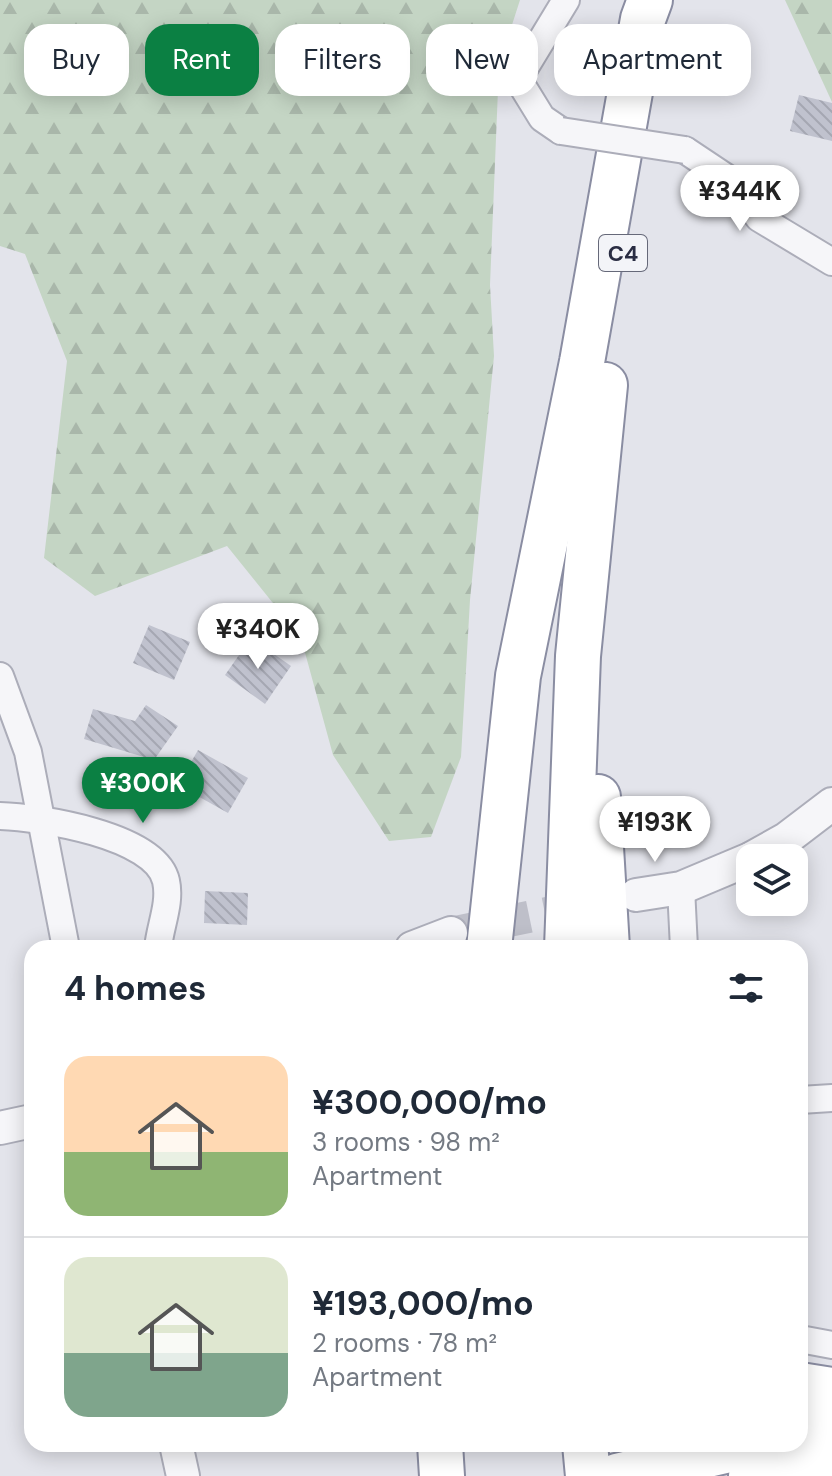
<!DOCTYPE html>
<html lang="en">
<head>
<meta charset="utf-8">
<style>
	body { margin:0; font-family:"DM Sans",sans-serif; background:#f6f6f7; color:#1f2937; height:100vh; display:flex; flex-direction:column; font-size:30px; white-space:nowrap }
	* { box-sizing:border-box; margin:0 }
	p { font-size:26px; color:#747a83 }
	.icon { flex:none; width:44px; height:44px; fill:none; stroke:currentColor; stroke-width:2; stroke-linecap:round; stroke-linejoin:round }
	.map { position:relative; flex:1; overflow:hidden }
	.sheet { position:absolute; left:24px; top:940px; width:784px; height:512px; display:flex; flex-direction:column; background:#fff; border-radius:24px; box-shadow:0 4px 20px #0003 }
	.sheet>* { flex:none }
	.banner { position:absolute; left:24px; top:24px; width:784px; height:72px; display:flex; gap:16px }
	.buttons { position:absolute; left:736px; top:844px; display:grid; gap:16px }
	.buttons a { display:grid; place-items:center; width:72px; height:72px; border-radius:16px; background:#fff; box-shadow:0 4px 20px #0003; font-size:40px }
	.price { position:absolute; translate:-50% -68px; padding:0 18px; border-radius:28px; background:#fff; color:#222; font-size:26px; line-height:52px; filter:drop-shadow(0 2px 4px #0008) }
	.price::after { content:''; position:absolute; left:50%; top:48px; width:24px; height:18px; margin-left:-12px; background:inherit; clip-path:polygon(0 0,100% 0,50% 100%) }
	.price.active { background:#0b8043; color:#fff }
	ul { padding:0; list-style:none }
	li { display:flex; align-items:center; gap:24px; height:200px; padding:0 40px }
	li+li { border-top:2px solid #e0e1e3 }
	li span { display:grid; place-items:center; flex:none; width:224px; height:160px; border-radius:24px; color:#555 }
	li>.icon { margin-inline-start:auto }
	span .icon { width:96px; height:96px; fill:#fffc; stroke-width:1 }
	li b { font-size:34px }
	h2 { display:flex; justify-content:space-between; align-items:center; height:96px; padding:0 40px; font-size:34px }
	.pill { padding:0 28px; border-radius:24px; background:#fff; box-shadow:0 4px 20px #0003; font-size:28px; line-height:72px }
	.pill.active { background:#0b8043; color:#fff }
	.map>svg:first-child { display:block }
	.forest { fill:url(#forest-firs) }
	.building { fill:url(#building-back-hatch) }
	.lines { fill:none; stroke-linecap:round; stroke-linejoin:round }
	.tertiary-tunnel { stroke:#bebfc9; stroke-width:32; stroke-dasharray:32 16; stroke-linecap:butt }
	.minor-casing { stroke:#acadb9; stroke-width:30 }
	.tertiary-casing { stroke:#acadb9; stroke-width:36 }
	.motorway-casing { stroke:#8a8da2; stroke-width:48 }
	.minor { stroke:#f6f6f9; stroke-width:26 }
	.tertiary { stroke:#f6f6f9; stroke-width:32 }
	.motorway { stroke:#fff; stroke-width:44 }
	.minor-bridge-casing { stroke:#acadb9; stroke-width:30; stroke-linecap:butt }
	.minor-bridge { stroke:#f6f6f9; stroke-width:26 }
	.labels { text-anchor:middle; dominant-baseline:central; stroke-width:7; stroke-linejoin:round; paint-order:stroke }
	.shield { fill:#f3f4f8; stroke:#666979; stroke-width:2 }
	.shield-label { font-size:22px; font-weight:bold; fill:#2a2d43 }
</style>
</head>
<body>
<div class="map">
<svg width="832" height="1476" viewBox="0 0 832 1476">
	<defs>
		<pattern id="forest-firs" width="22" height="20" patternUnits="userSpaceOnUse" patternTransform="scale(2)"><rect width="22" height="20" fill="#c4d5c4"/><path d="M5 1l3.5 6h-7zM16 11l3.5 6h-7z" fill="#a9b7aa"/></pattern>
		<pattern id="building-back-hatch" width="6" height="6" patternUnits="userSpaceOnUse" patternTransform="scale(2)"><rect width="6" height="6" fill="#c0c2ce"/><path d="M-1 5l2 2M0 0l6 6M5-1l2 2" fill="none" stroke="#a5a7b2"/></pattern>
	</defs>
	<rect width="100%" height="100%" fill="#e3e4eb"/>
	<g class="forest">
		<path d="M0,0H520L499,65L490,285L494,356L470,600L461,757L431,837L389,841L333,755L301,638L227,546L95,596L44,558L67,361L25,254L0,246Z"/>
		<path d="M785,0H832V102Z"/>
	</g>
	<g class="building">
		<path d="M799,95L832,103V141L790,131Z"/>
		<path d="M149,625L190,642L174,680L133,663Z"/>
		<path d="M251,638L291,666L265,704L225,675Z"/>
		<path d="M146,705L178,726L154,760L84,739L93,709L135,721Z"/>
		<path d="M198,750L248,778L228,813L178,785Z"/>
		<path d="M205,891L248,893L247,925L204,923Z"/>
	</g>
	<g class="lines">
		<path class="tertiary-tunnel" d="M451,933L586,905"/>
		<g class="minor-casing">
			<g id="minor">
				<path d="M561,131L542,118L518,79L566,0"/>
				<path d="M685,150L730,180L759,218L832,262"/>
				<path d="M0,676L28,752L66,948"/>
				<path d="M0,816C38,817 156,835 166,881C171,903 160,926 158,948"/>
				<path d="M681,888L684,948"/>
				<path d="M800,1100L832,1098"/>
				<path d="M800,1339L832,1345"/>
			</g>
		</g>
		<g class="tertiary-casing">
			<g id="tertiary">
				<path d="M752,858L786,839L832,804"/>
				<path d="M636,895L681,888L750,859"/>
				<path d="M412,948L451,933"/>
				<path d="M0,1128L32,1121"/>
				<path d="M176,1444L183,1476"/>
			</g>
		</g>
		<g class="motorway-casing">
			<g id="motorway">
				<path d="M598,797L607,948"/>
				<path d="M489,948L518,676L582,362L643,19L650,0"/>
				<path d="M567,948L578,656L605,385"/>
				<path d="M800,1385L832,1390"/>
				<path d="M800,1433L832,1422"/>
				<path d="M440,1444L442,1476"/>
				<path d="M585,1444L588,1476"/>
				<path d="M617,1476L755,1444"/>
				<path d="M751,1476L832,1458"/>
			</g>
		</g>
		<use href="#minor" class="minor"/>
		<use href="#tertiary" class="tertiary"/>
		<use href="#motorway" class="motorway"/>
		<g class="minor-bridge-casing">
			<path id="minor-bridge" d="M561,131L685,150"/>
		</g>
		<use href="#minor-bridge" class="minor-bridge"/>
	</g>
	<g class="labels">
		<rect class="shield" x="599" y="235" width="48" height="36" rx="6"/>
		<g class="shield-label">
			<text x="623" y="253">C4</text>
		</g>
	</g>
</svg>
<div class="buttons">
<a><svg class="icon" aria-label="layers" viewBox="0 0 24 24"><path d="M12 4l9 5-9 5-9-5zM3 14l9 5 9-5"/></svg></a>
</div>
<b class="price" style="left:740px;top:233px">¥344K</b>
<b class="price" style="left:258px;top:671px">¥340K</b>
<b class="price active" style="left:143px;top:825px">¥300K</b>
<b class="price" style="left:655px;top:864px">¥193K</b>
<div class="banner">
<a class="pill">Buy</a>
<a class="pill active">Rent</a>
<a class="pill">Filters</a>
<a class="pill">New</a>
<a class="pill">Apartment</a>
</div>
<section class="sheet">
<h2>4 homes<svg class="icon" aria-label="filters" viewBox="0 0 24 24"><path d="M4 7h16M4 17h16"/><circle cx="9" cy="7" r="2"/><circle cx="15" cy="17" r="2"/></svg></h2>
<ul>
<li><span style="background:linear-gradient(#ffd9b3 60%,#8fb573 0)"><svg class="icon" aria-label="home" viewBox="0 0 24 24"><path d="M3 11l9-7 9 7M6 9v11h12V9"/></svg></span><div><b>¥300,000/mo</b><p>3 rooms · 98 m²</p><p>Apartment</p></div></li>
<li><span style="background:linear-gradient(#dfe7d0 60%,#7fa58c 0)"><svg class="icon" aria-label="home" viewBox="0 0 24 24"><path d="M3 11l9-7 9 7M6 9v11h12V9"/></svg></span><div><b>¥193,000/mo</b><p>2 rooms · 78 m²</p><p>Apartment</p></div></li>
</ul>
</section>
</div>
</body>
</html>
